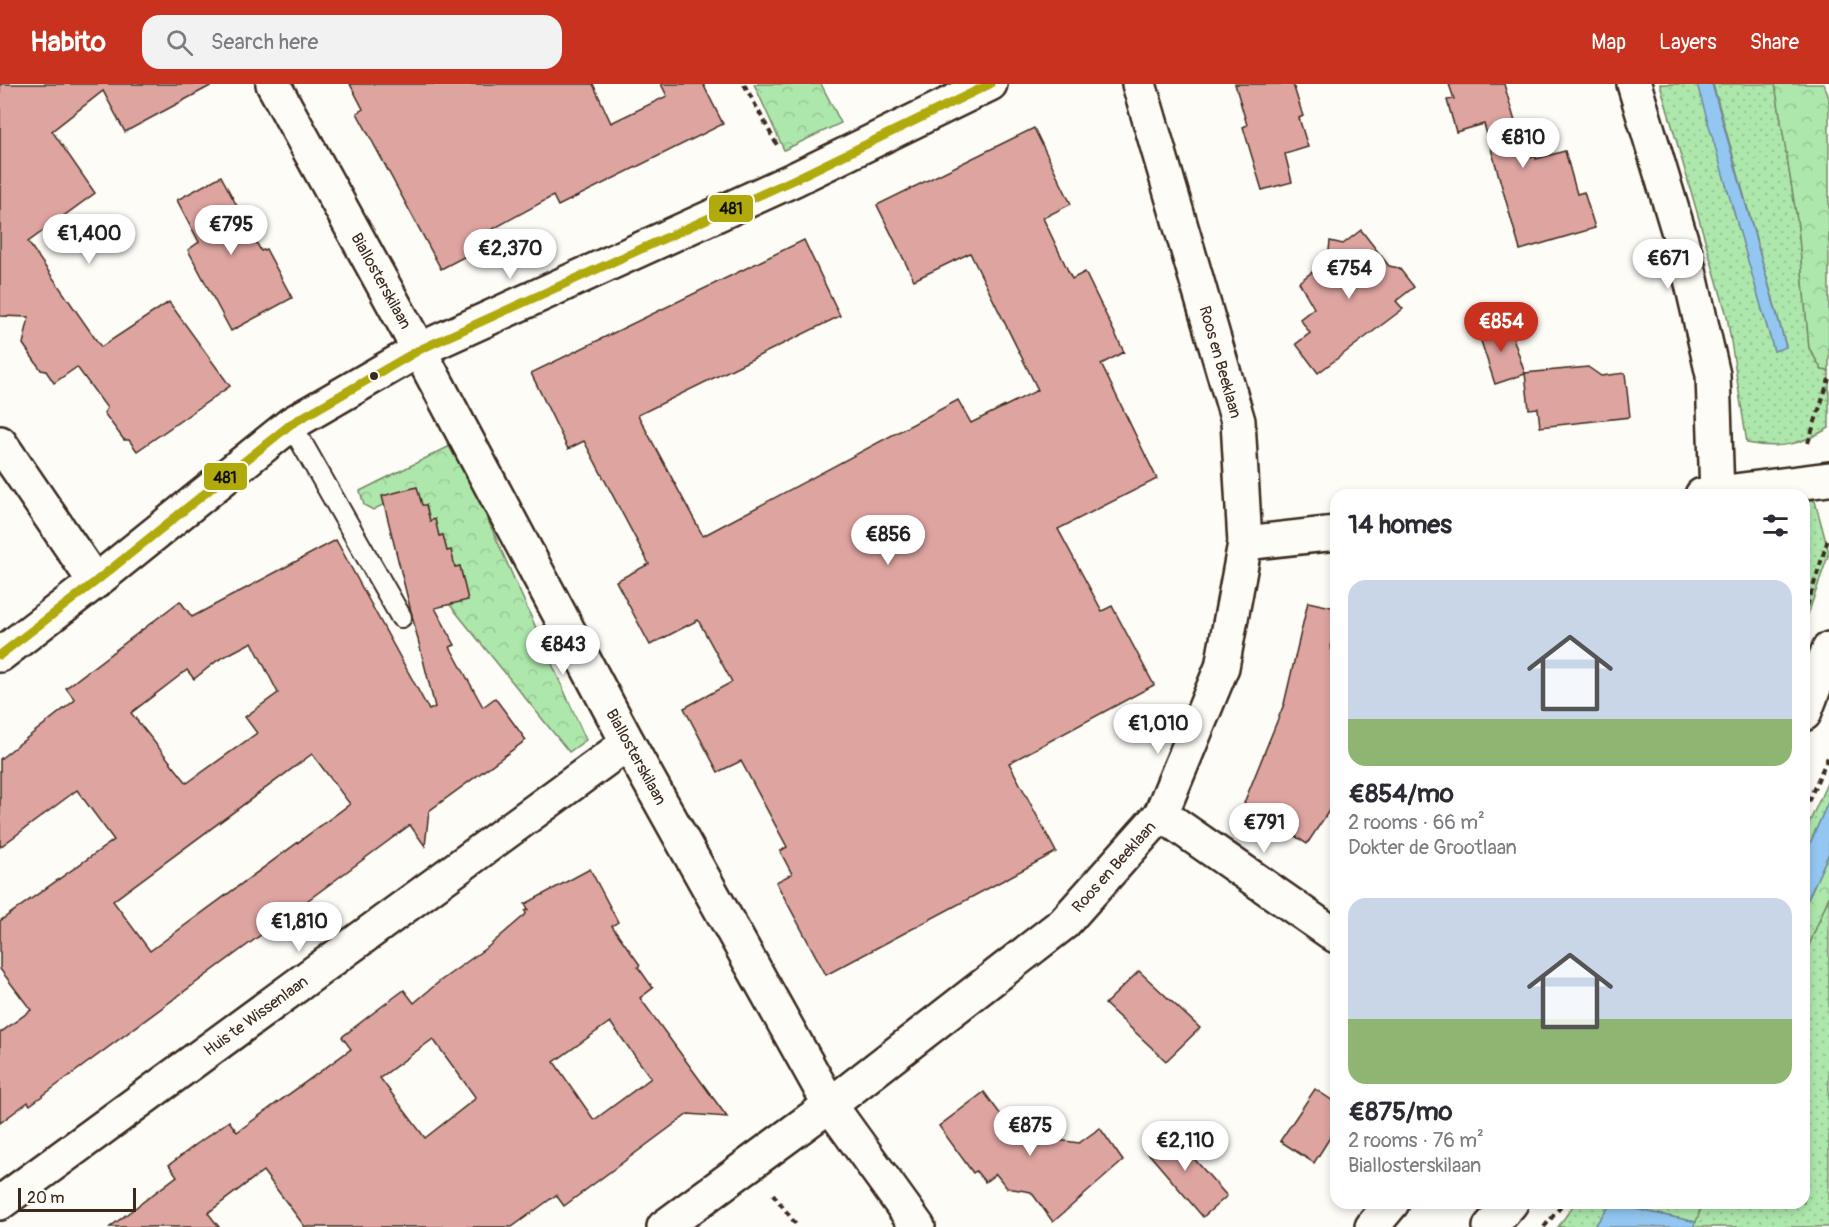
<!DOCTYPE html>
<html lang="en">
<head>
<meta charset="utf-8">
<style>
	body { margin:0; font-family:Pangolin,sans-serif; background:#f2f2f3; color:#2b2b33; height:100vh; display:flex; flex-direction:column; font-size:22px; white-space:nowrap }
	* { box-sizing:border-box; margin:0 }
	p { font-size:20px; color:#7c7c81 }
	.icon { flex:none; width:33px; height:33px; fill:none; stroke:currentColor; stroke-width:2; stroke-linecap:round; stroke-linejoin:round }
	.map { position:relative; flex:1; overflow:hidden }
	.details { position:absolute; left:1330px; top:405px; width:480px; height:720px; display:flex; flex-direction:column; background:#fff; border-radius:18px; box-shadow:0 3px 9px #0003 }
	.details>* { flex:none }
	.scale { position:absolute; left:18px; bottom:15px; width:118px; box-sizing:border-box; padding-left:6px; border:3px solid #3b2a1e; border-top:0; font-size:16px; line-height:21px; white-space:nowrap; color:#3b2a1e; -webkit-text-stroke:4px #fdfcf7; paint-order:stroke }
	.price { position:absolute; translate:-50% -51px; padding:0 14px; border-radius:21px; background:#fff; color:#222; font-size:20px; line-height:39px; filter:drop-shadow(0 2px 3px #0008) }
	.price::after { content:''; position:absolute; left:50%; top:36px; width:18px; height:14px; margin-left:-9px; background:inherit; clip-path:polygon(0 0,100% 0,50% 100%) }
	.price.current { background:#c8321e; color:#fff }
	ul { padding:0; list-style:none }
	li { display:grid; align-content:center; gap:12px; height:318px; padding:0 18px }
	li span { display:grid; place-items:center; height:186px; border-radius:18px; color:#555 }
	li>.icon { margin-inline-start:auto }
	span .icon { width:108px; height:108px; fill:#fffc; stroke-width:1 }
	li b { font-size:26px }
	h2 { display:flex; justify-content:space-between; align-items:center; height:72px; padding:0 18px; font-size:26px }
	header { display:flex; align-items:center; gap:36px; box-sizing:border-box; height:84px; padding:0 30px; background:#c8321e; color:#fff }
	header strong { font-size:28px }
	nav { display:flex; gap:33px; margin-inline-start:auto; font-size:21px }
	.search { width:420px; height:54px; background:#f2f2f3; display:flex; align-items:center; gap:15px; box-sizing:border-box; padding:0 21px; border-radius:18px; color:#7c7c81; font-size:22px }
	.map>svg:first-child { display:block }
	.grass { fill:url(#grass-dots); stroke:#748865; stroke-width:1.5 }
	.forest { fill:url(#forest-crowns); stroke:#748865; stroke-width:1.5 }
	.water { fill:#93c7f1; stroke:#70889d; stroke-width:1.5 }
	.building { fill:#dea4a0; stroke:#3b2a1e; stroke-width:1.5; fill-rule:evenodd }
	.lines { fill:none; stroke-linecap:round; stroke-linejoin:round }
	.lane-casing { stroke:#3b2a1e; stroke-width:24 }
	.street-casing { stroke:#3b2a1e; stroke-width:38 }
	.secondary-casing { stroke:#3b2a1e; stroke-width:38 }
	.path { stroke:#3b2a1e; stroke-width:4; stroke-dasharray:6 4.5; stroke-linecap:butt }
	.lane { stroke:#fdfcf7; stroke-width:20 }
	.street { stroke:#fdfcf7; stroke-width:33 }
	.secondary { stroke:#fdfcf7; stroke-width:33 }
	.bus-1-casing { stroke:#fdfcf7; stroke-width:14 }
	.bus-1 { stroke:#b1aa0c; stroke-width:9 }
	.bus-dot { fill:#3b2a1e; stroke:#fdfcf7; stroke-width:2 }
	.labels { text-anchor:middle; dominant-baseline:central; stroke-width:6; stroke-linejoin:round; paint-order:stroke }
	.street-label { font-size:16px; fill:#3b2a1e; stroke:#fdfcf7 }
	.line-badge { stroke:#fdfcf7; stroke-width:2 }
	.pale-badge-label { font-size:16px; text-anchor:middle; font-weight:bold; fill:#111 }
</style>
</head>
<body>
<header>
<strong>Habito</strong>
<div class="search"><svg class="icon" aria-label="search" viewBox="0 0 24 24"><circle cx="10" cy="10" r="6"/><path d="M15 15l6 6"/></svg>Search here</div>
<nav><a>Map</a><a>Layers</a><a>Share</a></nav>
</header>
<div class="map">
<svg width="1829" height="1143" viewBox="0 0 1829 1143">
	<defs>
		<pattern id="grass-dots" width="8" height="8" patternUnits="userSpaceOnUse" patternTransform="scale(1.5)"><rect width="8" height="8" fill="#ade7ac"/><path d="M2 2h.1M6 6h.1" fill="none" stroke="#96c694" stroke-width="1.8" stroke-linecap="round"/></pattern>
		<pattern id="forest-crowns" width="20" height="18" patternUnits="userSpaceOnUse" patternTransform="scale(1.5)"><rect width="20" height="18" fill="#ade7ac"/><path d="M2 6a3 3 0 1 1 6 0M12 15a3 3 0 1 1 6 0" fill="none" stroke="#96c694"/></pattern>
	</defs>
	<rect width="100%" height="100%" fill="#fdfcf7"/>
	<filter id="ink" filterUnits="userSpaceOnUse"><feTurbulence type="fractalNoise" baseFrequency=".0167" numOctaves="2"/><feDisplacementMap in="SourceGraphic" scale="12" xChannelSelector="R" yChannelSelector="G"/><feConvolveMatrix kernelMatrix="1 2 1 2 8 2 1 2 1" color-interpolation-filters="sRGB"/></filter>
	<g filter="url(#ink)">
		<g class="grass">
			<path d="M1660,0H1698L1774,267L1786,262L1713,0H1775L1798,142L1809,264L1822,286L1829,287V344C1802,360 1779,366 1747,359L1727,232Z"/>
			<path d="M1805,414L1815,417L1829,469L1805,539Z"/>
			<path d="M1829,695V716L1805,771V748Z"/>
			<path d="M1829,812V1143H1693L1703,1119H1804L1805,871Z"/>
			<path d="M1575,1119H1612L1594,1143H1558Z"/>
		</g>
		<g class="forest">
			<path d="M754,0H821L841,39L784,66Z"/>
			<path d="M1775,0H1824L1829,14V287L1822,286L1809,264L1798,142Z"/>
			<path d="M454,360L586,656L569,668L446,516L394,415L373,426L364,421L360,407Z"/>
			<path d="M1829,769V812L1805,871V821Z"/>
			<path d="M1633,1119H1703L1696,1138L1630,1124Z"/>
		</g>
		<g class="water">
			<path d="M1697,0H1712L1786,263L1774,267Z"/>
			<path d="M1829,716V769L1805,821V771Z"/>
			<path d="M1612,1119H1633L1630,1124L1696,1138L1693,1143H1594Z"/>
		</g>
		<g class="building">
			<path d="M0,0H214L125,48L103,7L52,47L95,109L28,158L101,263L169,218L230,302L137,367L129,356H124L104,329L107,324L77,283L54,299L46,287L41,286L23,260L29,233L0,232Z"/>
			<path d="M350,0H593L611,39L667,12L661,0H703L723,40L558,122L553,112L491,146L496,156L441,185L357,29L363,25Z"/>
			<path d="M1235,0H1293L1303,32L1299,34L1308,63L1285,70L1292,98L1262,106L1243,43L1247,41Z"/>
			<path d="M1449,0H1504L1526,75L1536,72V75L1565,67L1577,110L1584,108L1595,144L1520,166L1484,40L1456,48L1447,16L1454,15Z"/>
			<path d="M1034,44L1071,120L1043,134L1072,195L1085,188L1124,268L1101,280L1157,395L1058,445L1102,527L1112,522L1154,601L1009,679L1056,768L826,891L776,798L792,790L780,767L787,763L741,677L718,688L684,624L732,598L698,536L650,561L616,497L649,480L584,357L568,365L531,289L804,156L840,232L638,331L703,452L958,316L971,339L1038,306L970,169L914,196L877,121Z"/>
			<path d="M221,92L261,167L266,165L292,214L231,247L188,166L199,158L177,116Z"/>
			<path d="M1361,146L1389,182L1399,184L1414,203L1396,217L1403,225L1318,289L1296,260L1310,249L1300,235L1314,224L1299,198L1328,176L1330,157L1343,160Z"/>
			<path d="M1508,238L1525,290L1495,300L1478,248Z"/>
			<path d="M1588,283L1601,292L1625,289L1630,333L1540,343L1538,324L1529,325L1525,289Z"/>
			<path d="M417,403L422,421H426L430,437L435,435L439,452L443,451L447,467L451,466L455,483L460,482L468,516L435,524L455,561L450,563L483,623L495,614L526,656L429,727L425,762L410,741L30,1021L28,1018L0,1039V949L31,926L0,885V837L114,756L77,706L0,763V675L75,616L66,604L180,517L192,533L336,456L429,626L435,623L382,412ZM252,558L278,609L245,633L257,649L187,699L131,629L187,586L194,595L218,576ZM312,670L350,720L150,867L113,817Z"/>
			<path d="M1308,518L1336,524L1331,565L1336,567V716L1307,760L1244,719L1284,620Z"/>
			<path d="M590,785L618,838L612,842L640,881L638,883L653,904L640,914L727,1033L688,1030L564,1122L556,1111L512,1143H305L263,1087L208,1129L219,1143H110L177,1092L169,1081L198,1059L229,1037L237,1048L351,965L342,953L373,929L404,906L414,919L440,897L489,862L526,830L525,827L528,826L525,820ZM610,938L651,994L594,1036L554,978ZM433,955L476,1014L425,1054L380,994Z"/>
			<path d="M1139,887L1200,944L1166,977L1105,920Z"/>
			<path d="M1315,1005L1336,1019V1044L1314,1079L1280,1057Z"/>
			<path d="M984,1008L1015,1050L1079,1059L1100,1044L1123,1077L1053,1138L1031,1108L1007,1104L996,1090L985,1098L976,1087L973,1089L939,1042Z"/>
			<path d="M1166,1043L1227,1112L1203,1133L1143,1063Z"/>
		</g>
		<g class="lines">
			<g class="lane-casing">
				<path id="lane" d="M291,340L401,533"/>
			</g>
			<g class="street-casing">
				<g id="street">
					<path d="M273,0L419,266L628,659L830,1021L918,1143"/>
					<path d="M1634,0L1685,169L1713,291L1717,411"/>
					<path d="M0,359L95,498"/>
					<path d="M1702,411L1829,395"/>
					<path d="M1245,459L1336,449"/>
					<path d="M0,571L95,498L291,340L419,266L795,95L990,0"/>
					<path d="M1161,730L1336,852"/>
					<path d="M0,1119L628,659"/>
					<path d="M664,1143L830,1021L1064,839L1161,730L1222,583L1245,459L1238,337L1139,0"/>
					<path d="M1372,1143L1392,1119"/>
				</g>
			</g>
			<g class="secondary-casing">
				<g id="secondary">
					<path d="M1804,630L1829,565"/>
					<path d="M1490,1143L1511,1119"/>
				</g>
			</g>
			<g class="path">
				<path d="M744,0L778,63"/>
				<path d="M1808,359L1829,295"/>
				<path d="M1804,532L1829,452"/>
				<path d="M1804,727L1829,671"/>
				<path d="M773,1110L798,1143"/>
				<path d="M1544,1143L1564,1119"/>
			</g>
			<use href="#lane" class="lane"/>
			<use href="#street" class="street"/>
			<use href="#secondary" class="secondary"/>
			<g class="bus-1-casing">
				<path id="bus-1" d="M0,571L95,498L291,340L419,266L795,95L990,0"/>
			</g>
			<use href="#bus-1" class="bus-1"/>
		</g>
	</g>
	<circle class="bus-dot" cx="374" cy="292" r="5"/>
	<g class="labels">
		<g class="street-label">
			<text transform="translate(381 197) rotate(61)">Biallosterskilaan</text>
			<text transform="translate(1220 278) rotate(74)">Roos en Beeklaan</text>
			<text transform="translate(636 673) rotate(61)">Biallosterskilaan</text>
			<text transform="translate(1114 783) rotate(-48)">Roos en Beeklaan</text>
			<text transform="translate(256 932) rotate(-36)">Huis te Wissenlaan</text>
		</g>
	</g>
	<g class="line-badge">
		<rect x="708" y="110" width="46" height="29" rx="6" fill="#b1aa0c"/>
		<rect x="203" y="378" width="45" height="29" rx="6" fill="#b1aa0c"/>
	</g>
	<g class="pale-badge-label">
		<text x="731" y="130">481</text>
		<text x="225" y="399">481</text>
	</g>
</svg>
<div class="scale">20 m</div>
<b class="price" style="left:1523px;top:85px">€810</b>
<b class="price" style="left:231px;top:172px">€795</b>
<b class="price" style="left:89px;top:181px">€1,400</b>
<b class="price" style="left:510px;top:196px">€2,370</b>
<b class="price" style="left:1668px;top:206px">€671</b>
<b class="price" style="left:1349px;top:216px">€754</b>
<b class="price current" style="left:1501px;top:269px">€854</b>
<b class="price" style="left:888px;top:482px">€856</b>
<b class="price" style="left:563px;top:592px">€843</b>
<b class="price" style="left:1158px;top:671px">€1,010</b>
<b class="price" style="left:1264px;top:770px">€791</b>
<b class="price" style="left:299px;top:869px">€1,810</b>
<b class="price" style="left:1030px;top:1073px">€875</b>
<b class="price" style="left:1185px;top:1088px">€2,110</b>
<section class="details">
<h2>14 homes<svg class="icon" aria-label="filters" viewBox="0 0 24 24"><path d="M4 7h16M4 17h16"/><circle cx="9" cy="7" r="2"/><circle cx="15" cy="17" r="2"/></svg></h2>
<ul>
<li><span style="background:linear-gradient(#c9d6e8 75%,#8fb573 0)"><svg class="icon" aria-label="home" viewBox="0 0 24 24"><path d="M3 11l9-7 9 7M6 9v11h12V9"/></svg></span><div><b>€854/mo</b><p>2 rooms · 66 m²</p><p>Dokter de Grootlaan</p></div></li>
<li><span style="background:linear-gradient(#c9d6e8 65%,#8fb573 0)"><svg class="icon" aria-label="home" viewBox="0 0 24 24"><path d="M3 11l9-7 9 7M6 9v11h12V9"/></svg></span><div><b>€875/mo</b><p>2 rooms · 76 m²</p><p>Biallosterskilaan</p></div></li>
</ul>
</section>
</div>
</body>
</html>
